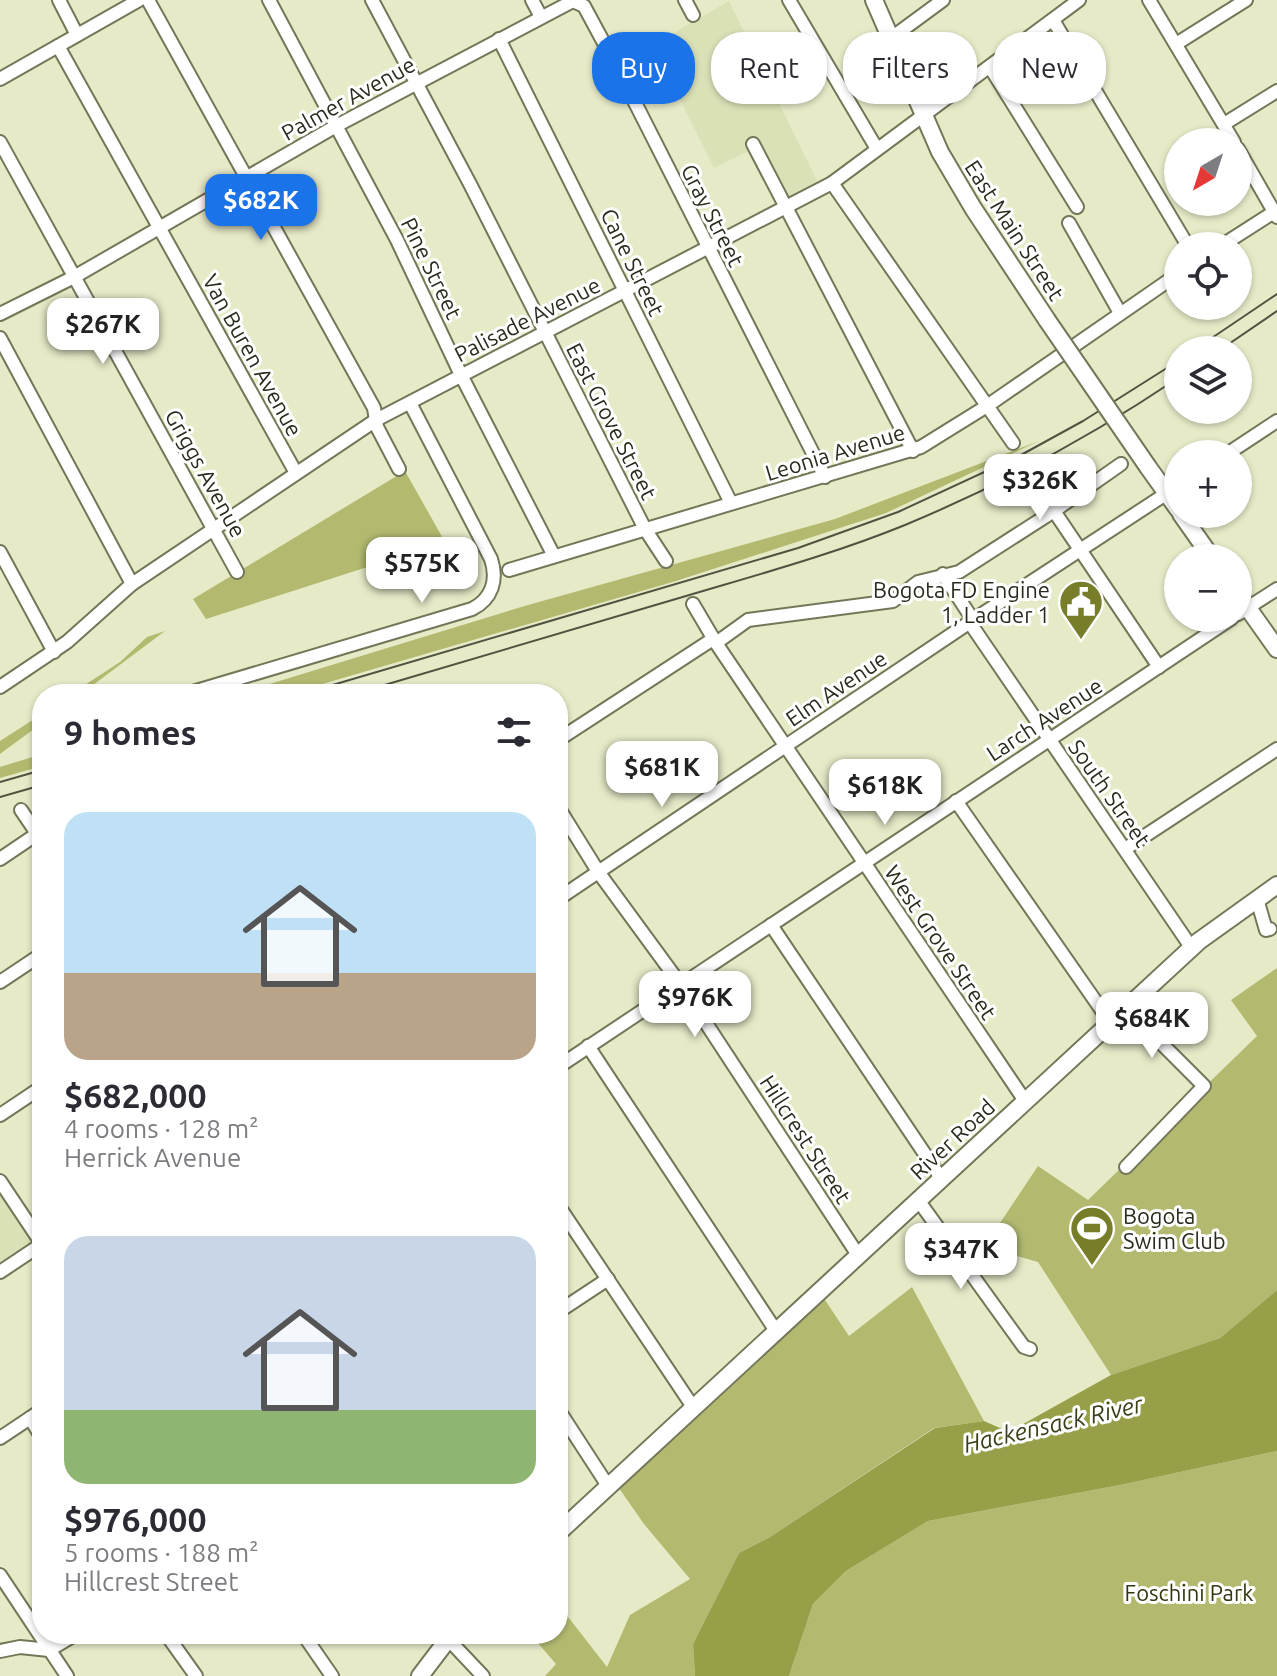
<!DOCTYPE html>
<html lang="en">
<head>
<meta charset="utf-8">
<style>
	body { margin:0; font-family:Ubuntu,sans-serif; background:#f2f2f3; color:#2b2b33; height:100vh; display:flex; flex-direction:column; font-size:30px; white-space:nowrap }
	* { box-sizing:border-box; margin:0 }
	p { font-size:26px; color:#7c7c81 }
	.icon { flex:none; width:44px; height:44px; fill:none; stroke:currentColor; stroke-width:2; stroke-linecap:round; stroke-linejoin:round }
	.map { position:relative; flex:1; overflow:hidden }
	.drawer { position:absolute; left:32px; top:684px; width:536px; height:960px; display:flex; flex-direction:column; background:#fff; border-radius:32px; box-shadow:0 2px 6px #0004 }
	.drawer>* { flex:none }
	.guide { position:absolute; left:592px; top:32px; width:564px; height:72px; display:flex; gap:16px }
	.needle { width:52px; rotate:219deg }
	.tools { position:absolute; left:1164px; top:128px; display:grid; gap:16px }
	.tools a { display:grid; place-items:center; width:88px; height:88px; border-radius:50%; background:#fff; box-shadow:0 2px 6px #0004; font-size:40px }
	.price { position:absolute; translate:-50% -68px; padding:0 18px; border-radius:16px; background:#fff; color:#222; font-size:26px; line-height:52px; filter:drop-shadow(0 2px 4px #0008) }
	.price::after { content:''; position:absolute; left:50%; top:48px; width:24px; height:18px; margin-left:-12px; background:inherit; clip-path:polygon(0 0,100% 0,50% 100%) }
	.price.current { background:#1a73e8; color:#fff }
	ul { padding:0; list-style:none }
	li { display:grid; align-content:center; gap:16px; height:424px; padding:0 32px }
	li span { display:grid; place-items:center; height:248px; border-radius:24px; color:#555 }
	li>.icon { margin-inline-start:auto }
	span .icon { width:144px; height:144px; fill:#fffc; stroke-width:1 }
	li b { font-size:34px }
	h2 { display:flex; justify-content:space-between; align-items:center; height:96px; padding:0 32px; font-size:34px }
	.pill { padding:0 28px; border-radius:32px; background:#fff; box-shadow:0 2px 6px #0004; font-size:28px; line-height:72px }
	.pill.current { background:#1a73e8; color:#fff }
	.map>svg:first-child { display:block }
	.built { fill:#dbe1b6 }
	.green { fill:#b3ba70 }
	.water { fill:#979f49 }
	.lines { fill:none; stroke-linecap:round; stroke-linejoin:round }
	.minor-casing { stroke:#737758; stroke-width:16 }
	.major-casing { stroke:#737758; stroke-width:20 }
	.minor { stroke:#fff; stroke-width:12 }
	.major { stroke:#fff; stroke-width:16 }
	.rail { stroke:#515341; stroke-width:2 }
	.major-bridge-casing { stroke:#737758; stroke-width:20; stroke-linecap:butt }
	.major-bridge { stroke:#fff; stroke-width:16 }
	.labels { text-anchor:middle; dominant-baseline:central; stroke-width:6; stroke-linejoin:round; paint-order:stroke }
	.street-label { font-size:22px; fill:#292b1d; stroke:#fff }
	.poi-label { font-size:22px; fill:#292b1d; stroke:#fff; text-anchor:end }
	.park-label { font-size:22px; fill:#333610; stroke:#fff }
	.water-label { font-size:24px; font-style:italic; fill:#3b3e19; stroke:#fff }
</style>
</head>
<body>
<div class="map">
<svg width="1277" height="1676" viewBox="0 0 1277 1676">
	<rect width="100%" height="100%" fill="#e6eac7"/>
	<g class="built">
		<path d="M729,1L821,189L780,210L751,150L714,168L653,45Z"/>
		<path d="M0,1181L42,1244L0,1272Z"/>
	</g>
	<g class="green">
		<path d="M1039,441L886,513L676,581L288,694H237L528,605L835,519Z"/>
		<path d="M405,471L445,542L206,619L193,599Z"/>
		<path d="M165,631L81,694H71L120,662L147,637Z"/>
		<path d="M42,714V723L0,754V741Z"/>
		<path d="M42,754V766L0,778V767Z"/>
		<path d="M1277,968V1290L1220,1338L1111,1375L1038,1262L1010,1254L996,1229L1038,1166L1088,1200L1257,1036L1231,1000Z"/>
		<path d="M912,1287L984,1421L934,1428L770,1537L739,1553L693,1644L695,1676H545L556,1664L530,1634H558V1604L607,1667L630,1615L690,1579L644,1524L614,1481L819,1291L849,1336Z"/>
		<path d="M1277,1451V1676H789L813,1604L846,1571L928,1521L1125,1484Z"/>
	</g>
	<path class="water" d="M1277,1290V1451L1125,1484L928,1521L846,1571L813,1604L789,1676H695L693,1644L739,1553L770,1537L935,1428L984,1421L1009,1432L1111,1375L1220,1338Z"/>
	<g class="lines">
		<g class="minor-casing">
			<g id="minor">
				<path d="M59,0L77,35"/>
				<path d="M148,0L374,408L377,427L399,469"/>
				<path d="M269,0L397,240L461,375L554,556"/>
				<path d="M372,0L470,184L645,529L666,561"/>
				<path d="M532,0L541,17"/>
				<path d="M685,0L693,15"/>
				<path d="M789,0L877,149"/>
				<path d="M1149,0L1234,142"/>
				<path d="M1053,20L1188,246"/>
				<path d="M499,39L731,503"/>
				<path d="M890,39L943,0"/>
				<path d="M1176,44L1246,0"/>
				<path d="M58,46L296,473"/>
				<path d="M990,67L1077,207"/>
				<path d="M0,79L139,0"/>
				<path d="M1224,124L1277,91"/>
				<path d="M0,142L237,572"/>
				<path d="M753,144L913,451"/>
				<path d="M1238,149L1277,217"/>
				<path d="M832,183L1013,443"/>
				<path d="M1069,223L1120,313"/>
				<path d="M1221,246L1274,212"/>
				<path d="M0,314L74,277L336,126L573,1L584,6L619,71L825,477"/>
				<path d="M0,338L132,584"/>
				<path d="M1227,454L1277,421"/>
				<path d="M1032,473L1054,511L1159,667"/>
				<path d="M0,552L54,652"/>
				<path d="M509,570L921,447L987,406L1178,274"/>
				<path d="M943,574L973,620"/>
				<path d="M693,604L716,643L1025,1101"/>
				<path d="M1238,614L1277,589"/>
				<path d="M970,623L1191,947"/>
				<path d="M716,643L748,620L893,601L918,582L959,572L1054,511L1121,464"/>
				<path d="M0,687L67,642L132,584L376,420L832,183L1079,0"/>
				<path d="M186,694L472,609C492,599 498,580 491,559L410,403"/>
				<path d="M558,740L713,639"/>
				<path d="M956,801L1110,1022"/>
				<path d="M558,807L599,873L681,985L858,1255"/>
				<path d="M21,810L42,841"/>
				<path d="M1125,849L1277,749"/>
				<path d="M0,859L37,834"/>
				<path d="M558,899L973,620L1178,486"/>
				<path d="M1257,899L1266,930L1270,929"/>
				<path d="M771,925L941,1178"/>
				<path d="M0,982L42,954"/>
				<path d="M588,1046L776,1331"/>
				<path d="M558,1067L1232,618"/>
				<path d="M0,1115L42,1087"/>
				<path d="M1126,1167L1204,1086L1126,1008"/>
				<path d="M0,1181L42,1244"/>
				<path d="M918,1200L1024,1347L1030,1349"/>
				<path d="M558,1205L693,1407"/>
				<path d="M0,1272L42,1244"/>
				<path d="M558,1312L608,1279"/>
				<path d="M558,1409L608,1486"/>
				<path d="M30,1418L42,1438"/>
				<path d="M0,1438L42,1410"/>
				<path d="M0,1575L67,1676"/>
				<path d="M166,1634L196,1676"/>
				<path d="M303,1634L332,1676"/>
				<path d="M448,1639L483,1676"/>
				<path d="M0,1651L20,1647L49,1650L76,1634"/>
			</g>
		</g>
		<g class="major-casing">
			<g id="major">
				<path d="M874,0L940,152L973,208L1047,320"/>
				<path d="M1148,467L1178,509"/>
				<path d="M1181,514L1212,558"/>
				<path d="M1238,594L1277,649"/>
				<path d="M558,1533L1199,941L1277,885"/>
				<path d="M420,1676L452,1634"/>
			</g>
		</g>
		<use href="#minor" class="minor"/>
		<use href="#major" class="major"/>
		<g class="rail">
			<path d="M1194,350L1277,294"/>
			<path d="M1220,350L1277,311"/>
			<path d="M302,694L798,548L898,512L1021,455L1083,421L1178,361"/>
			<path d="M354,694C464,662 575,629 686,596C760,574 834,554 905,525C1001,485 1092,436 1178,378"/>
			<path d="M0,782L42,770"/>
			<path d="M0,797L42,785"/>
		</g>
		<g class="major-bridge-casing">
			<path id="major-bridge" d="M1047,320L1148,467"/>
		</g>
		<use href="#major-bridge" class="major-bridge"/>
	</g>
	<defs>
		<g id="civic-pin" transform="scale(2.3)"><path d="M0 17L-7.5 6A9.5 9.5 0 1 1 7.5 6Z" fill="#777d28" stroke="#fff"/><path d="M-.6-6.5H3V-4.5H.6V-3L4-1V1h2V6H-6V1h2V-1L-.6-3ZM-1.2 2.5V6h2.4V2.5Z" fill="#fff"/></g>
		<g id="stadium-pin" transform="scale(2.3)"><path d="M0 17L-7.5 6A9.5 9.5 0 1 1 7.5 6Z" fill="#777d28" stroke="#fff"/><path d="M0-5a6.5 5 0 1 0 0 10a6.5 5 0 1 0 0-10ZM-3.5-1.8h7v3.6h-7Z" fill="#fff"/></g>
	</defs>
	<g fill-rule="evenodd">
		<use href="#civic-pin" x="1081" y="602"/>
		<use href="#stadium-pin" x="1092" y="1228"/>
	</g>
	<g class="labels">
		<g class="street-label">
			<text transform="translate(348 98) rotate(-29)">Palmer Avenue</text>
			<text transform="translate(713 215) rotate(63)">Gray Street</text>
			<text transform="translate(1015 230) rotate(57)">East Main Street</text>
			<text transform="translate(633 262) rotate(64)">Cane Street</text>
			<text transform="translate(432 268) rotate(64)">Pine Street</text>
			<text transform="translate(527 319) rotate(-27)">Palisade Avenue</text>
			<text transform="translate(253 355) rotate(61)">Van Buren Avenue</text>
			<text transform="translate(612 421) rotate(63)">East Grove Street</text>
			<text transform="translate(835 452) rotate(-17)">Leonia Avenue</text>
			<text transform="translate(206 473) rotate(61)">Griggs Avenue</text>
			<text transform="translate(836 688) rotate(-34)">Elm Avenue</text>
			<text transform="translate(1044 719) rotate(-33)">Larch Avenue</text>
			<text transform="translate(1110 793) rotate(55)">South Street</text>
			<text transform="translate(941 942) rotate(56)">West Grove Street</text>
			<text transform="translate(806 1139) rotate(57)">Hillcrest Street</text>
			<text transform="translate(952 1139) rotate(-43)">River Road</text>
		</g>
		<g class="poi-label">
			<text x="1050" y="589">Bogota FD Engine<tspan x="1050" dy="25">1, Ladder 1</tspan></text>
			<text x="1123" y="1215" text-anchor="start">Bogota<tspan x="1123" dy="25">Swim Club</tspan></text>
		</g>
		<g class="park-label">
			<text x="1189" y="1592">Foschini Park</text>
		</g>
		<g class="water-label">
			<text transform="translate(1053 1424) rotate(-13)">Hackensack River</text>
		</g>
	</g>
</svg>
<div class="tools">
<a><svg class="needle" viewBox="-14 -14 28 28"><path d="M0-13l5 13h-10z" fill="#e53935"/><path d="M0 13l5-13h-10z" fill="#7c7c81"/></svg></a>
<a><svg class="icon" aria-label="locate" viewBox="0 0 24 24"><circle cx="12" cy="12" r="6"/><path d="M12 2v4M12 18v4M2 12h4M18 12h4"/></svg></a>
<a><svg class="icon" aria-label="layers" viewBox="0 0 24 24"><path d="M12 4l9 5-9 5-9-5zM3 14l9 5 9-5"/></svg></a>
<a>+</a>
<a>−</a>
</div>
<b class="price current" style="left:261px;top:242px">$682K</b>
<b class="price" style="left:103px;top:366px">$267K</b>
<b class="price" style="left:1040px;top:522px">$326K</b>
<b class="price" style="left:422px;top:605px">$575K</b>
<b class="price" style="left:662px;top:809px">$681K</b>
<b class="price" style="left:885px;top:827px">$618K</b>
<b class="price" style="left:695px;top:1039px">$976K</b>
<b class="price" style="left:1152px;top:1060px">$684K</b>
<b class="price" style="left:961px;top:1291px">$347K</b>
<div class="guide">
<a class="pill current">Buy</a>
<a class="pill">Rent</a>
<a class="pill">Filters</a>
<a class="pill">New</a>
</div>
<section class="drawer">
<h2>9 homes<svg class="icon" aria-label="filters" viewBox="0 0 24 24"><path d="M4 7h16M4 17h16"/><circle cx="9" cy="7" r="2"/><circle cx="15" cy="17" r="2"/></svg></h2>
<ul>
<li><span style="background:linear-gradient(#bfe0f5 65%,#b9a48a 0)"><svg class="icon" aria-label="home" viewBox="0 0 24 24"><path d="M3 11l9-7 9 7M6 9v11h12V9"/></svg></span><div><b>$682,000</b><p>4 rooms · 128 m²</p><p>Herrick Avenue</p></div></li>
<li><span style="background:linear-gradient(#c9d6e8 70%,#8fb573 0)"><svg class="icon" aria-label="home" viewBox="0 0 24 24"><path d="M3 11l9-7 9 7M6 9v11h12V9"/></svg></span><div><b>$976,000</b><p>5 rooms · 188 m²</p><p>Hillcrest Street</p></div></li>
</ul>
</section>
</div>
</body>
</html>
